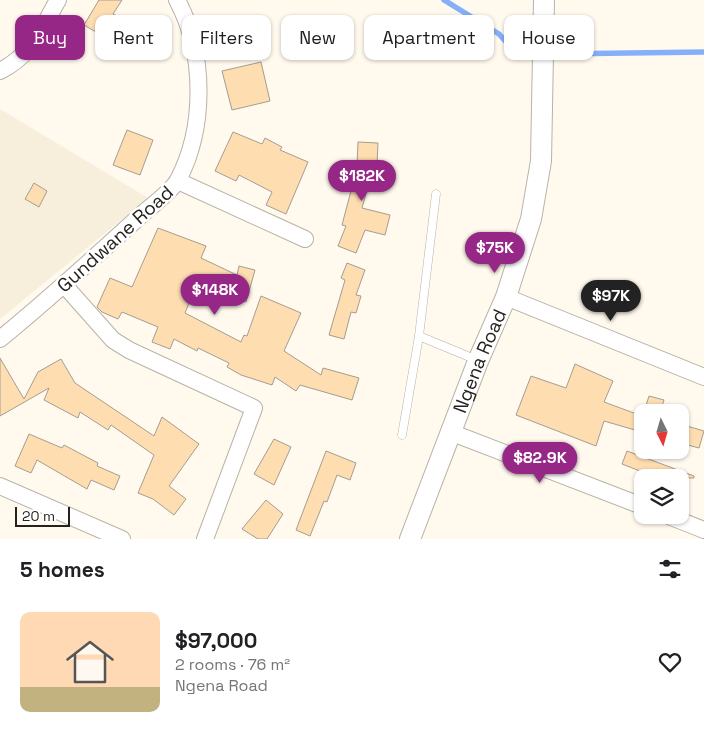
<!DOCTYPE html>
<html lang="en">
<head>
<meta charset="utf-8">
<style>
	body { margin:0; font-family:"Space Grotesk",sans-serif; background:#f6f6f6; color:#202124; height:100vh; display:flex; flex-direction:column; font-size:19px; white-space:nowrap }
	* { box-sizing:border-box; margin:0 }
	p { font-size:16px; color:#757577 }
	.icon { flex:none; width:28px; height:28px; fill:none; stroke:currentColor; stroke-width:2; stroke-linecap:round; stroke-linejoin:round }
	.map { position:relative; height:539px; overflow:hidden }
	.details { display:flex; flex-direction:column; background:#fff; flex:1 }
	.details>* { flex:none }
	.hud { position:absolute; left:15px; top:15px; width:675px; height:45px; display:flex; gap:10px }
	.needle { width:32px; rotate:175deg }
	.fabs { position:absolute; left:634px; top:404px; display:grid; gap:10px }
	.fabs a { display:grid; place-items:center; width:55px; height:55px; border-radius:10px; background:#fff; box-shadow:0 1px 4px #0004; font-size:25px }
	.scale { position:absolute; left:15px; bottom:12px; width:55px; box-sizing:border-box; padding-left:5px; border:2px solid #25221e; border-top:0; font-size:14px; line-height:18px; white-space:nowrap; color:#25221e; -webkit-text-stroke:4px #fff; paint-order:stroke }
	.price { position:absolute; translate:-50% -42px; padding:0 11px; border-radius:18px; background:#962786; color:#fff; font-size:16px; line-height:32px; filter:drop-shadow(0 1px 2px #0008) }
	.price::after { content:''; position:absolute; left:50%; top:30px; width:15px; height:11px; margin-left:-8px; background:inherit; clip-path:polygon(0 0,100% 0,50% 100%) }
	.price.on { background:#222; color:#fff }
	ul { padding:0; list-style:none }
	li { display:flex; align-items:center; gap:15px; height:125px; padding:0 20px }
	li span { display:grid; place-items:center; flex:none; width:140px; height:100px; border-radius:10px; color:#555 }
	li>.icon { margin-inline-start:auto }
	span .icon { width:60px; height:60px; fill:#fffc; stroke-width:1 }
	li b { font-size:21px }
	h2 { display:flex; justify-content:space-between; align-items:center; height:60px; padding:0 20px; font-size:21px }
	.tag { padding:0 18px; border-radius:10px; background:#fff; box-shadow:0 1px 4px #0004; font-size:18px; line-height:45px }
	.tag.on { background:#962786; color:#fff }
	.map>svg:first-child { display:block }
	.built { fill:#f8eedc }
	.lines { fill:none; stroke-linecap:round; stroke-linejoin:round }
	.stream { stroke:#85b0f9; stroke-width:5.5 }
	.building { fill:#fedeb0; stroke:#a49d93 }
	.service-casing { stroke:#b8b2a7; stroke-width:9 }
	.minor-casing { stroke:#b8b2a7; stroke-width:18 }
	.tertiary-casing { stroke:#b8b2a7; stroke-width:22 }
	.service { stroke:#fff; stroke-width:8 }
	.minor { stroke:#fff; stroke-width:16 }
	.tertiary { stroke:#fff; stroke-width:20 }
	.labels { text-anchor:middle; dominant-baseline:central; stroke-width:5; stroke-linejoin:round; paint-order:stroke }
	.street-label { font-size:19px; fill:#25221e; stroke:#fff }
</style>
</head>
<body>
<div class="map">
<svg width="704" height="539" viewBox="0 0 704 539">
	<rect width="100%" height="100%" fill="#fff9ee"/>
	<path class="built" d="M0,109L148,198L0,319Z"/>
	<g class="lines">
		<g class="stream">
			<path d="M444,0L499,34L517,54"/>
			<path d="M554,54L704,52"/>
		</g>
	</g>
	<g class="building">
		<path d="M99,0H122L113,14L154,34L148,48L105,28L101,35L84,25Z"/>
		<path d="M261,62L270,101L232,110L222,71Z"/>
		<path d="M127,130L153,140L140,175L113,165Z"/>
		<path d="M233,132L262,144L265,138L282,147L280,150L308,162L286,214L266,205L272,192L239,175L236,181L215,171Z"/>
		<path d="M358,142L378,143L377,165H374L362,208L390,215L385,235L365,230L356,253L338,246L346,226L342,225L352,187L356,188Z"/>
		<path d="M34,183L47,191L39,207L25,199Z"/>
		<path d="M158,228L206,246L201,258L237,275L239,266L255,270L246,302L221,294L219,297L196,286L185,313L241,342L244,335L247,336L261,296L301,313L284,351L321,375L323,368L359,378L352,400L300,385L296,391L275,377L272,385L241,375L227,367L229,363L198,348L197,351L174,339L170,349L152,342L158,327L122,312L118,319L102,312L97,307L110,278L132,287Z"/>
		<path d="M347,263L365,270L356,295L361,296L356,313L351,312L344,339L329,335L345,280L341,278Z"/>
		<path d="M0,358L24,399L38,372L61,359L75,383L154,436L162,417L199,444L169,486L186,499L174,515L153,499L138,493L154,455L111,425L108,430L80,412L78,418L44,400L49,388L0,416Z"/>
		<path d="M575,364L613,381L604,402L642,416V432L604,421L596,446L516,415L531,376L566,388Z"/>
		<path d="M649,396L664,400L660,412H644Z"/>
		<path d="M680,424L704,431L699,448L680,443Z"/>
		<path d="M29,434L62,448L64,445L98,463L97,466L120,476L114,490L91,480L87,489L37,460L31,473L15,466Z"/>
		<path d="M274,439L291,447L274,485L254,474Z"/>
		<path d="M326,451L356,463L350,480L337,475L327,502L324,501L310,536L296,530Z"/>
		<path d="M627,451L694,476V478H658L622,464Z"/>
		<path d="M266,500L283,514L267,539H258L242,529Z"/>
	</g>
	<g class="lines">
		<g class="service-casing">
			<g id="service">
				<path d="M419,336L477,360"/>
				<path d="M402,435L419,336L436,194"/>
			</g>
		</g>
		<g class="minor-casing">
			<g id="minor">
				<path d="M0,71C33,54 40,31 58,0"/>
				<path d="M178,181L305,239"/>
				<path d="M65,286L113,340L129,350L254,408L205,539"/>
				<path d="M506,297L704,377"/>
				<path d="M0,339C48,300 94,258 140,216C150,207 172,191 178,180C206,127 205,52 177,0"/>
				<path d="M450,432L642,506"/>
				<path d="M0,486L122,539"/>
				<path d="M666,515L704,530"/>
			</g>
		</g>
		<g class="tertiary-casing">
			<g id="tertiary">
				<path id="s1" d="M410,539L478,361L506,297L531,219L541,161L544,0"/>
			</g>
		</g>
		<use href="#service" class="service"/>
		<use href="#minor" class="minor"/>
		<use href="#tertiary" class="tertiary"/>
	</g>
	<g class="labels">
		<g class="street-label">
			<text transform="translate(115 239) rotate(-42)">Gundwane Road</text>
			<text stroke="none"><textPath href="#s1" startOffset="191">Ngena Road</textPath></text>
		</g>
	</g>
</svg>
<div class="fabs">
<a><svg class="needle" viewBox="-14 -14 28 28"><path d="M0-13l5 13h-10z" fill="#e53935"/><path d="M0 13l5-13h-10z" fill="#757577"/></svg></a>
<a><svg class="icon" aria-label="layers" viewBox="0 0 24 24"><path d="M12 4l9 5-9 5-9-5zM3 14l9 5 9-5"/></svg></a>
</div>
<div class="scale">20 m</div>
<b class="price" style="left:362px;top:202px">$182K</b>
<b class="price" style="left:495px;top:274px">$75K</b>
<b class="price" style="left:215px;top:316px">$148K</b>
<b class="price on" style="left:611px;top:322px">$97K</b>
<b class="price" style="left:540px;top:484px">$82.9K</b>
<div class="hud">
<a class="tag on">Buy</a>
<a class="tag">Rent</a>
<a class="tag">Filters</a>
<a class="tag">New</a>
<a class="tag">Apartment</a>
<a class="tag">House</a>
</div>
</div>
<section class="details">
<h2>5 homes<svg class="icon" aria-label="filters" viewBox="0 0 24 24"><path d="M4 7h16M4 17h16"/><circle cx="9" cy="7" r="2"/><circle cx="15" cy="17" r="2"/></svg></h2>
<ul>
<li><span style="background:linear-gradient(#ffd9b3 75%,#c2b280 0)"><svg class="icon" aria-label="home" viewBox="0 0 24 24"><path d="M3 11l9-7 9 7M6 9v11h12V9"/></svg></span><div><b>$97,000</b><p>2 rooms · 76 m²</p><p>Ngena Road</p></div><svg class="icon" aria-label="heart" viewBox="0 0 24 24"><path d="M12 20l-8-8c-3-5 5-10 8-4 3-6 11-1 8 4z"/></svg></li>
</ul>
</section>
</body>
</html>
